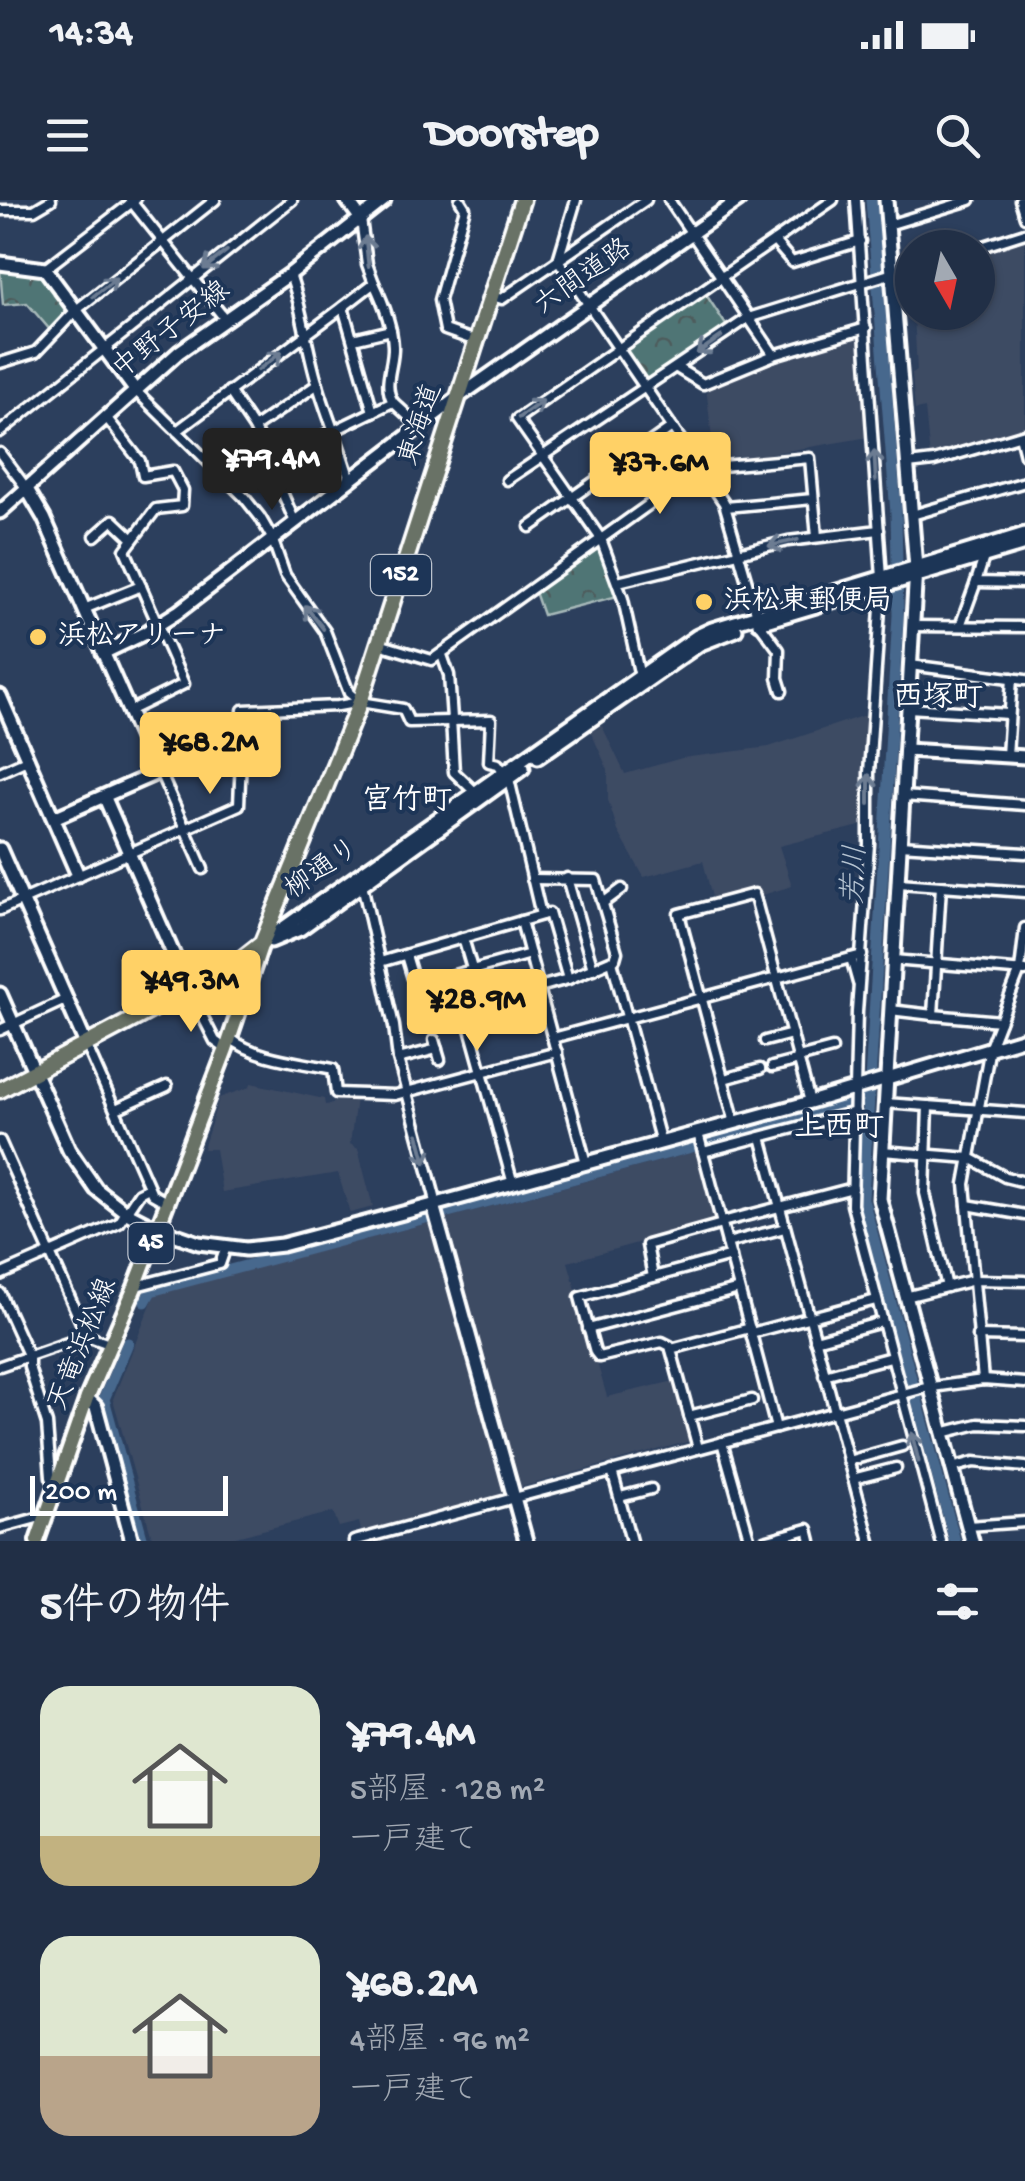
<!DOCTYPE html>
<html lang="ja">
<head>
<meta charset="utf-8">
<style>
	body { margin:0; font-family:"Gochi Hand","Klee One",sans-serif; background:#2d3b51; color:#f1f3f6; height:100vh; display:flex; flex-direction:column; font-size:38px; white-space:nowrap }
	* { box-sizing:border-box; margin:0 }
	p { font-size:32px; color:#a2a9b3 }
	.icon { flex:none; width:55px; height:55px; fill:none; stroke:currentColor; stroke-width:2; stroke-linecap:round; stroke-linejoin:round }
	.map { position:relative; height:1341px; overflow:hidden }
	.sheet { display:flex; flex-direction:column; background:#212f46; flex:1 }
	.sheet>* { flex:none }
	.needle { width:65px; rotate:171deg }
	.fabs { position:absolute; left:895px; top:30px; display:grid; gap:20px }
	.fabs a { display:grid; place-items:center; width:100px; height:100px; border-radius:50%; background:#212f46; box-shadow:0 2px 8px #0004,0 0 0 2px #3e4a5f; font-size:50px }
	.scale { position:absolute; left:30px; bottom:25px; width:198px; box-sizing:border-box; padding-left:10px; border:5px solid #fff; border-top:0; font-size:28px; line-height:35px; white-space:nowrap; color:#fff; -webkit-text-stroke:8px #1d3557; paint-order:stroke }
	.price { position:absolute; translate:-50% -85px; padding:0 22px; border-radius:10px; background:#ffd166; color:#111; font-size:32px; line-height:65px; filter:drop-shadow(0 2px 5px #0008) }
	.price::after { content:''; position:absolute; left:50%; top:60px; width:30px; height:22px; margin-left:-15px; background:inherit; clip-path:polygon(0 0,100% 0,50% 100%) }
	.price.active { background:#222; color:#fff }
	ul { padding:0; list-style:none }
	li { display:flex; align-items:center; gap:30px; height:250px; padding:0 40px }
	li span { display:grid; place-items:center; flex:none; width:280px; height:200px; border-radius:30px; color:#555 }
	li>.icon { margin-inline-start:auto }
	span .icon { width:120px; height:120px; fill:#fffc; stroke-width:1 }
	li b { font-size:42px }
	h2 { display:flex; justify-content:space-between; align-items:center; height:120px; padding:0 40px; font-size:42px }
	.status { display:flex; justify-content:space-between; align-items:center; height:70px; padding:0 50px; background:#212f46; direction:ltr }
	.status svg { height:28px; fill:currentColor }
	header { display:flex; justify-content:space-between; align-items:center; height:130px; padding:0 40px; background:#212f46; font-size:45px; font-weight:700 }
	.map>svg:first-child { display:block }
	.built { fill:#3e4b64 }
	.park { fill:url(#park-crowns); stroke:#a8baba; stroke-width:2.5 }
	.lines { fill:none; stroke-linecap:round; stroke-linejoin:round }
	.stream { stroke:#91a4bb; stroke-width:2.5 }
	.river { stroke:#47688d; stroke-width:11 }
	.street-casing { stroke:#fff; stroke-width:15 }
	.secondary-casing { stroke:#fff; stroke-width:19 }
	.primary-casing { stroke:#fff; stroke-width:20 }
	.highway-casing { stroke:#fff; stroke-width:21 }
	.street { stroke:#1d3557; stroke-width:8 }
	.secondary { stroke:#1d3557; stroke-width:11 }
	.primary { stroke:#697266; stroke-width:12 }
	.highway { stroke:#697266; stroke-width:14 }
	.oneway { stroke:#6c7c92 }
	.poi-dot { fill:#ffd166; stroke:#1d3557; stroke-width:4 }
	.labels { text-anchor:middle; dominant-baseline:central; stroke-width:8; stroke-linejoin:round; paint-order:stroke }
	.shield { fill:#1d3557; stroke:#bbc2cd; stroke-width:2.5 }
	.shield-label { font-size:25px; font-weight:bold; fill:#fff }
	.street-label { font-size:28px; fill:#fff; stroke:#1d3557 }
	.poi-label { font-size:28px; font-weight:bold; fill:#fff; stroke:#1d3557; text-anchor:start }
	.neighbourhood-label { font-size:30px; font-weight:bold; fill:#fff; stroke:#1d3557 }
	.water-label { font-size:30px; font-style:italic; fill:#b5c3d1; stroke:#1d3557 }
</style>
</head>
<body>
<div class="status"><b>14:34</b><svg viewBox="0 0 49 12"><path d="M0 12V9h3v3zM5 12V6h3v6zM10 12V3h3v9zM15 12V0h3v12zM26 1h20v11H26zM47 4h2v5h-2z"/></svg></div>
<header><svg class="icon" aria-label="menu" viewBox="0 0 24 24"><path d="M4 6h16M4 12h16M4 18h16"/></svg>Doorstep<svg class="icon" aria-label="search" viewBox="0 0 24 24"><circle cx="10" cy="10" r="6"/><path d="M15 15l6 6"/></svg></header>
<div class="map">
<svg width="1025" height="1341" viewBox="0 0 1025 1341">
	<defs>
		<pattern id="park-crowns" width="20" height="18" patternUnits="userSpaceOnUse" patternTransform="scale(2.5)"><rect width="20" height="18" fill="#507475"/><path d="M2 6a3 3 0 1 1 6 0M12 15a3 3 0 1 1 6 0" fill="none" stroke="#4e5c5c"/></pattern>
	</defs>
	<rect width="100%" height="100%" fill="#2c3f5d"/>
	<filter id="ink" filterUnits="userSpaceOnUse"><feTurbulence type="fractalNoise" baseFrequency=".01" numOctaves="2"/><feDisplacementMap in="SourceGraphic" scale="20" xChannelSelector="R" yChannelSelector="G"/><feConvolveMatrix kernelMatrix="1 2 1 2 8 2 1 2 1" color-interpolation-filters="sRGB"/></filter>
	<g filter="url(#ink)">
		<g class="built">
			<path d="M1025,40V231L930,259L925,208L915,210L912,173L917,171L914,113L978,112V55Z"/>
			<path d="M862,133L869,237L757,256L714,257L706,186L815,144Z"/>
			<path d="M862,516H870L864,625L779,646L792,686L759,696L756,690L713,701L703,661L644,677L618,631L608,600V570L591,532L602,526L625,574L682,558L769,547Z"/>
			<path d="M251,883L324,899L325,905L333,904L334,896L356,898L350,944L358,949L373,1007L350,1013L338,973L222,992L215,949H203L219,898L250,887Z"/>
			<path d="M698,951L717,1021L568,1062L607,1197L674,1181L690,1241L518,1288L447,1018Z"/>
			<path d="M428,1023L468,1151L507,1295L362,1335L359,1322L339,1327L333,1312L220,1341H153L113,1199L155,1094Z"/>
		</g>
		<g class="park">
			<path d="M0,69L42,74L70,110L51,131L27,103L3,105Z"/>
			<path d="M705,93L728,128L649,180L645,179L626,150V146Z"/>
			<path d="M597,345L601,347L616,393L614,397L543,415L534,389Z"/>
		</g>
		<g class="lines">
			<path class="stream" d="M0,301H1"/>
			<g class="river">
				<path d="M871,0L896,313L898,415L863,999L955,1341"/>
				<path d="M145,1102L151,1091L868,900"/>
				<path d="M128,1143L104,1199L143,1341"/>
			</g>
			<g class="street-casing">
				<g id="street">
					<path d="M130,0L225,119"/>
					<path d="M460,0L465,8L439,100L445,130L476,141"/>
					<path d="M576,0L558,60L724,303L759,423L779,450L778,478L782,491"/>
					<path d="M669,0L774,155"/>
					<path d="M856,0L882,378L869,573V644L857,812L852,1005L941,1341"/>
					<path d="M1020,0L1025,17"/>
					<path d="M0,10H34L51,0"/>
					<path d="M361,19L367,64L374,83"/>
					<path d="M888,25L970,0"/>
					<path d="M774,41L792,62L860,41"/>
					<path d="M978,48L1025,33"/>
					<path d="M45,69L135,0"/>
					<path d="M290,74C303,110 306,146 317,182C327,216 340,246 350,280"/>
					<path d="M492,96L502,99L646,0"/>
					<path d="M343,107L374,83C383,102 392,124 393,146C394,166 382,183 393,202"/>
					<path d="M353,139L391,130"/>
					<path d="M0,163L36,152L75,111L215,0"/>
					<path d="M677,168L703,184L774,155L866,128"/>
					<path d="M135,190L244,297L260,317L272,338L285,375L325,431L349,493L360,502"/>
					<path d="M229,191L254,228L295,322"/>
					<path d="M106,217L140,261L143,276L173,271L183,290L182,306L156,309L125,350L184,484L129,511"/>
					<path d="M254,228L318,184"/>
					<path d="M177,231L343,107L373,212"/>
					<path d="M0,232L292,0"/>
					<path d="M1020,236L1025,255"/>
					<path d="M0,253L27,289"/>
					<path d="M908,264L934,261L1025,234"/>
					<path d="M224,280L271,261L393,202L421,228"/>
					<path d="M507,280L748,118L912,67"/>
					<path d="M726,307L813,299"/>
					<path d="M912,315L1025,282"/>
					<path d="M530,327L672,227"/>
					<path d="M95,336L113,320L133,339"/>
					<path d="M984,357L976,382L1025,383"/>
					<path d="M618,382L788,341L879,330"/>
					<path d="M84,409L141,386"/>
					<path d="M912,426L1025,427"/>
					<path d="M960,426L976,382"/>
					<path d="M379,444L432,460L700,268L810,258L817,337"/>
					<path d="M442,455L449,475L452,519"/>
					<path d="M910,465L1025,480"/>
					<path d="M640,477L623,399L601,339L517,219L833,0"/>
					<path d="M908,508L1009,514"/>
					<path d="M451,519L454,572L476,593"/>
					<path d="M1007,556L1012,478"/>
					<path d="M155,570L160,572L203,669"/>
					<path d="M0,572L29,559"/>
					<path d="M903,596L1025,605"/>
					<path d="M900,645L1025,653"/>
					<path d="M567,678L593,769"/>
					<path d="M899,683L1025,692"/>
					<path d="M362,684L394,826L398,859L435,997L433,1005"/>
					<path d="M603,703L622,689"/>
					<path d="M0,710L239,605L243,510L338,506L360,502L403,509L409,522L491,520L489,562L498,564L509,579L541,715"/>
					<path d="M521,721L586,963"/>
					<path d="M463,738L482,803"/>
					<path d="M406,755L425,819L568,779L615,759L617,752L596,680L532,679"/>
					<path d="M851,758L858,783"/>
					<path d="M893,760L1025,771"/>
					<path d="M612,761L661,943"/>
					<path d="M380,762L549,713L568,779"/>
					<path d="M414,786L530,754"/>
					<path d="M189,790L215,841L226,849"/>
					<path d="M890,810L933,815L941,686"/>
					<path d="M933,815L1000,821"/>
					<path d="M469,825L513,984"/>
					<path d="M0,830L67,799"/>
					<path d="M230,838C256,859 301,862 333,869L336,893L395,895L557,852"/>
					<path d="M553,838L862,755"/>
					<path d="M434,840L440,860"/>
					<path d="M765,841L792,834"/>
					<path d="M86,844L152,994L166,1002"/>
					<path d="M798,858L832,849"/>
					<path d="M398,859L437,849"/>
					<path d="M772,867L799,860"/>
					<path d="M724,879L760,869"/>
					<path d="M885,903L1025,913"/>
					<path d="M928,906L925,993L947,1087"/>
					<path d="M116,909L167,886"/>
					<path d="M735,923L679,714L754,694L810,902"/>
					<path d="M698,933L776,1228"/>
					<path d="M761,937L870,1341"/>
					<path d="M0,941L87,1136"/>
					<path d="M882,951L970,958L1005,977L1025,982"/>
					<path d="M703,952L855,912"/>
					<path d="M967,1005L1025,1015"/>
					<path d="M722,1022L853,988"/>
					<path d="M727,1043L785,1028"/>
					<path d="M0,1075L119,1023L139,993L149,988"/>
					<path d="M653,1077L647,1045L722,1024"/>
					<path d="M136,1086L220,1064L226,1047"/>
					<path d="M0,1093L29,1157V1167L47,1224L51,1277L56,1288"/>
					<path d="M905,1097L974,1080L1025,1081"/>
					<path d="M588,1129L739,1089"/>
					<path d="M751,1133L876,1100"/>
					<path d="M977,1136L1025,1137"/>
					<path d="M815,1140L882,1122"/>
					<path d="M671,1149L750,1128"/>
					<path d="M0,1166L87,1136L109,1144"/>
					<path d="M824,1175L891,1157"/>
					<path d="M983,1180L965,984L990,847L1020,770L1025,728"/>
					<path d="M689,1216L752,1200"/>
					<path d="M942,1233L978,1224L1025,1226"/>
					<path d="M722,1242L750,1341"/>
					<path d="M698,1248L670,1146L662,1142L599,1157L595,1152L580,1097L731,1056"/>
					<path d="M848,1261L902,1246"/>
					<path d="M951,1268L974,1262L1025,1267"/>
					<path d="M612,1271L631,1341"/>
					<path d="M853,1279L896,1268"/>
					<path d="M620,1297L651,1289"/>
					<path d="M968,1326L1025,1322"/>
					<path d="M0,1328L48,1315"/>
					<path d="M354,1341L925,1188L983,1180L1025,1183"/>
					<path d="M764,1341L808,1329L811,1341"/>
				</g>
			</g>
			<g class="secondary-casing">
				<g id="secondary">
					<path d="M347,0L361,19"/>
					<path d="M886,0L916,368L880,999L972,1341"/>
					<path d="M0,63L45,69L135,190"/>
					<path d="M27,289L44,318L155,570L152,575L54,618"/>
					<path d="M0,312L179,152L290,74L384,0"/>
					<path d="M759,423L1025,344"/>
					<path d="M103,453L145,433L178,412L457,198L739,0"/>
					<path d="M0,496L78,675"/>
					<path d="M906,550L1025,557"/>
					<path d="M538,557L700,444L736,430"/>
					<path d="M105,598L189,790"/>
					<path d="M0,649L86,844"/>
					<path d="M271,741L300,729L523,568"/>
					<path d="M262,743L697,436L712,429L1025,334"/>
					<path d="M0,794L69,950L96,989L127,1013L156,1028L199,1043L246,1049L282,1045L433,1005L810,902L1025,838"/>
					<path d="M433,1005L526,1341"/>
					<path d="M87,1198L96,1207L132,1341"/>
				</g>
			</g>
			<g class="primary-casing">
				<path id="primary" d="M37,1341L87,1198L135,1087L226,849L262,743"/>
			</g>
			<g class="highway-casing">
				<path id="highway" d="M0,890L189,790L239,761L262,743L360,502L522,0"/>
			</g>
			<use href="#street" class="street"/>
			<use href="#secondary" class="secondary"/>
			<use href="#primary" class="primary"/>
			<use href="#highway" class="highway"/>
		</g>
		<defs><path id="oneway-shaft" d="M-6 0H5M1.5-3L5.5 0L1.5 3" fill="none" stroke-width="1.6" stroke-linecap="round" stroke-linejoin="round" transform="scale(2.5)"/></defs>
		<g class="oneway">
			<use href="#oneway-shaft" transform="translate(367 51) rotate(-96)"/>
			<use href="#oneway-shaft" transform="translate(215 60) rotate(142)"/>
			<use href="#oneway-shaft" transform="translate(105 87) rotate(-38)"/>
			<use href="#oneway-shaft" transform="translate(709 145) rotate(145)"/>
			<use href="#oneway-shaft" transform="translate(270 161) rotate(-37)"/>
			<use href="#oneway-shaft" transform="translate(531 209) rotate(-35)"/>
			<use href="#oneway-shaft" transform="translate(875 265) rotate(-93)"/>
			<use href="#oneway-shaft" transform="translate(783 343) rotate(168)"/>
			<use href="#oneway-shaft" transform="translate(314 417) rotate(-128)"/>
			<use href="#oneway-shaft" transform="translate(869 589) rotate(-90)"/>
			<use href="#oneway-shaft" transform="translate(422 949) rotate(75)"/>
			<use href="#oneway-shaft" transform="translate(915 1247) rotate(-104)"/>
		</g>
	</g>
	<g class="poi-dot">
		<circle cx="704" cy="402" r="10"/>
		<circle cx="38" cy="437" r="10"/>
	</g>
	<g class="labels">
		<g class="shield">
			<rect x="371" y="355" width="60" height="40" rx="8"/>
			<rect x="128.5" y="1023" width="45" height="40" rx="8"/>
		</g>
		<g class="shield-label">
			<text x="401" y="375">152</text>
			<text x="151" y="1043">45</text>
		</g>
		<g class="street-label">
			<text transform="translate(584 78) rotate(-35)">六間道路</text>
			<text transform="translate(172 131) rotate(-38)">中野子安線</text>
			<text transform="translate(422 225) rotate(-72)">東海道</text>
			<text transform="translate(323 670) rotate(-35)">柳通り</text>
			<text transform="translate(84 1145) rotate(-68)">天竜浜松線</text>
		</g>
		<g class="poi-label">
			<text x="724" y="402">浜松東郵便局</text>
			<text x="58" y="437">浜松アリーナ</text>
		</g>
		<g class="neighbourhood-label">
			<text x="938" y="499">西塚町</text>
			<text x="407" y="602">宮竹町</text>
			<text x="839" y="929">上西町</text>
		</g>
		<g class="water-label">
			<text transform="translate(857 675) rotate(-87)">芳川</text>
		</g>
	</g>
</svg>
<div class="fabs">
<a><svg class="needle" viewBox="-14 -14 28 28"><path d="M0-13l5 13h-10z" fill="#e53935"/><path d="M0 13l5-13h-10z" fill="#a2a9b3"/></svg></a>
</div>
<div class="scale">200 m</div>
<b class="price active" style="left:272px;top:313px">¥79.4M</b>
<b class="price" style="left:660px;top:317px">¥37.6M</b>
<b class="price" style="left:210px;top:597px">¥68.2M</b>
<b class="price" style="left:191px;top:835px">¥49.3M</b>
<b class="price" style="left:477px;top:854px">¥28.9M</b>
</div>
<section class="sheet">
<h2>5件の物件<svg class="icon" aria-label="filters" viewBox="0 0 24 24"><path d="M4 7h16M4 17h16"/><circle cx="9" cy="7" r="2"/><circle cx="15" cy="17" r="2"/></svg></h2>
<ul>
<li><span style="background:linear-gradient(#dfe7d0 75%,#c2b280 0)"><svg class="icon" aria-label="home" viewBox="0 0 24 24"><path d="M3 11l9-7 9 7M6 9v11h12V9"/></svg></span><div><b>¥79.4M</b><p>5部屋 · 128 m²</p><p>一戸建て</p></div></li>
<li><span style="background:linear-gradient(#dfe7d0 60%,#b9a48a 0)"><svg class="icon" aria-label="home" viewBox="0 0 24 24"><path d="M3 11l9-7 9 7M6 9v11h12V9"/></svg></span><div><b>¥68.2M</b><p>4部屋 · 96 m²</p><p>一戸建て</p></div></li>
</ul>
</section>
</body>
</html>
